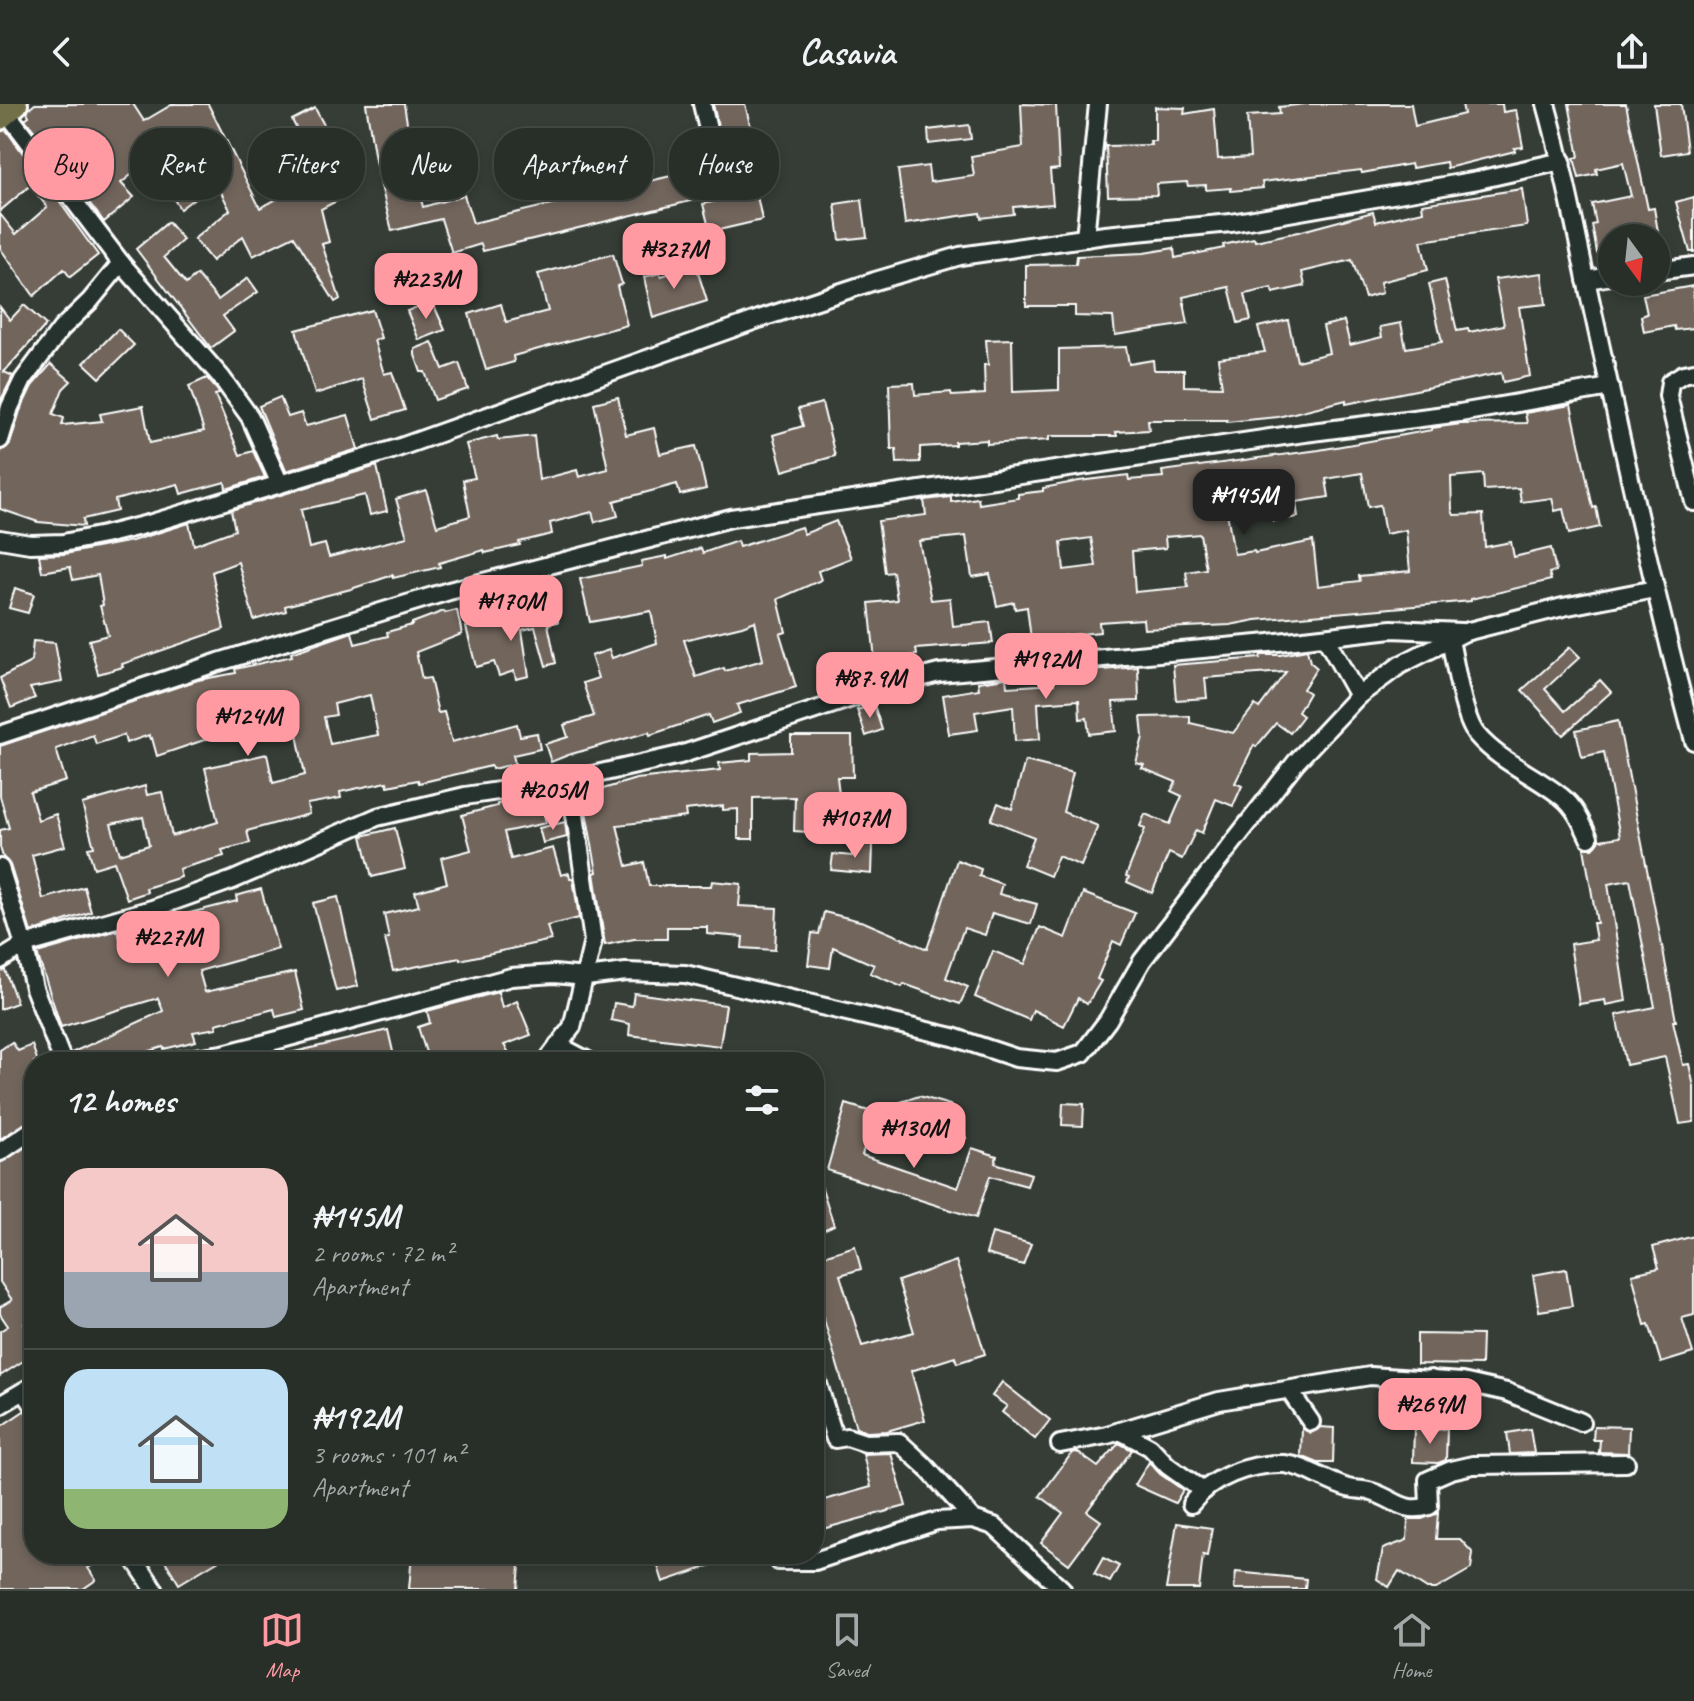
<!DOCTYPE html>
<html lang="en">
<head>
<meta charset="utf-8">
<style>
	body { margin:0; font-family:Caveat,sans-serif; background:#303630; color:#f1f3f6; height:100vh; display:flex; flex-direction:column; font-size:30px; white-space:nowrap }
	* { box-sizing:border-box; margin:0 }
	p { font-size:26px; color:#a5a8a8 }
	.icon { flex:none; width:44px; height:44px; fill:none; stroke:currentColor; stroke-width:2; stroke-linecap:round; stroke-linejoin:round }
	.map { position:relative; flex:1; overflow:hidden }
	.drawer { position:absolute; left:24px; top:948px; width:800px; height:512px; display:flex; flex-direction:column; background:#282e28; border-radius:32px; box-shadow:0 4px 12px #0003,0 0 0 2px #444a45 }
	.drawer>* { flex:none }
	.guide { position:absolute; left:24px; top:24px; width:800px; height:72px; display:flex; gap:16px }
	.needle { width:52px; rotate:165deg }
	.controls { position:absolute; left:1598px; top:120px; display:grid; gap:16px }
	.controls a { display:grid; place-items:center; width:72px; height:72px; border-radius:50%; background:#282e28; box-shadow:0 4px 12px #0003,0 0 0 2px #444a45; font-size:40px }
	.price { position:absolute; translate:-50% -68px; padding:0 18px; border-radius:16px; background:#ff9aa2; color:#111; font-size:26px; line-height:52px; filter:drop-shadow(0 2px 4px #0008) }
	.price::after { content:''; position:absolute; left:50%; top:48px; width:24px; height:18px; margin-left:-12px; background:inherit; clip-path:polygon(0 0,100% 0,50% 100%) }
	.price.current { background:#222; color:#fff }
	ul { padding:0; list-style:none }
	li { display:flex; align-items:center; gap:24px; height:200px; padding:0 40px }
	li+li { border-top:2px solid #444a45 }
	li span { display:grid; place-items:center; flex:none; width:224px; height:160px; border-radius:24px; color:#555 }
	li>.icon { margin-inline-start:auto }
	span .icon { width:96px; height:96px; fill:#fffc; stroke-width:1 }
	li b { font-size:34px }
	h2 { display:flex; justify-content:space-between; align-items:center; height:96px; padding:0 40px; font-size:34px }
	.pill { padding:0 28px; border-radius:32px; background:#282e28; box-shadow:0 4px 12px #0003,0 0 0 2px #444a45; font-size:28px; line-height:72px }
	.pill.current { background:#ff9aa2; color:#111 }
	header { display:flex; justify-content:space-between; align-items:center; height:104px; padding:0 40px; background:#282e28; font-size:36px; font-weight:700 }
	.menu { display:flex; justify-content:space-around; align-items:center; height:112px; border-top:2px solid #444a45; background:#282e28; font-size:22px; color:#a5a8a8 }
	.menu a { display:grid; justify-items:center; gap:4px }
	.menu .current { color:#ff9aa2 }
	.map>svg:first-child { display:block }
	.building { fill:#71655b; stroke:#fff; stroke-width:2; fill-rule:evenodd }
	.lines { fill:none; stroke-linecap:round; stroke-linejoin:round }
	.minor-casing { stroke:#fff; stroke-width:22 }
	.major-casing { stroke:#fff; stroke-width:28 }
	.minor { stroke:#26332d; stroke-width:16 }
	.major { stroke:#726f4a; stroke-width:22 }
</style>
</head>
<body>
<header><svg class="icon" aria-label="back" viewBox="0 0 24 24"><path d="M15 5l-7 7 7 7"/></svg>Casavia<svg class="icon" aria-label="share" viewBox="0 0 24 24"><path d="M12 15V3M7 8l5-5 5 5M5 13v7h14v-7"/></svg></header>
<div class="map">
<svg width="1694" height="1485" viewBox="0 0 1694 1485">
	<rect width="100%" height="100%" fill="#353d36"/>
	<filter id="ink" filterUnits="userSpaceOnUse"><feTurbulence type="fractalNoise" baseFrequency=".0125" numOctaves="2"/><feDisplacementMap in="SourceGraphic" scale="16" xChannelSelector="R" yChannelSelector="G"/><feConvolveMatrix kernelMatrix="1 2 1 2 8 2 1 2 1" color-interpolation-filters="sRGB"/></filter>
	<g filter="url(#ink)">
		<g class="building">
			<path d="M35,0H133L144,17L173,0H208L260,104L321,72L292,16L315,4L353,76L343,82L348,91L321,105L329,138L322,140L340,195L335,198L294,132L253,152L243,132L212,157L194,135L230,106L216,78L180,105L150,56L121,79L134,93L104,118L63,64L68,61L48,32L44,30L40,34L25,15L29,12L27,8L29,5Z"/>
			<path d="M366,0H404L411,43H408L423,103L464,91L473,119L692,67L699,95L483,147L481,140L452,149L441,115L392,127L375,56Z"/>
			<path d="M713,0H745L763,74L754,77L762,116L710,128L703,100L729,94L733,87Z"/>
			<path d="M1021,0L1056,1L1059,65L1050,66L1053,100L1013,103L1014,110L981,114L980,109L905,120L898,66L928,62L930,78L974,72L971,52L1023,43Z"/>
			<path d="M1306,0H1411L1415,22L1464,10L1462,0H1502L1503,8L1516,6L1523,43L1514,44L1515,47L1447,64L1446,58L1412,64L1411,60L1362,69L1361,66L1262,78L1263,84L1231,87V84L1206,86V81L1188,82L1187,78L1156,80L1157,91L1108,92L1106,42L1151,41L1150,37H1155V3L1185,4L1184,10L1214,5L1218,55L1250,53L1247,12L1280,10L1279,3Z"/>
			<path d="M1569,0H1626L1648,105L1654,104L1659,134H1612V146L1597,149L1592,121L1596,120L1592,100L1631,92L1623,59L1596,65L1597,70L1579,74L1574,54L1579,53Z"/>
			<path d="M1654,0H1681L1687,47L1661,51Z"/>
			<path d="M969,21L971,35L929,40L928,26Z"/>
			<path d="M6,26L40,73L0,107V28Z"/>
			<path d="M45,78L98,151L70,173L64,165L34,192L0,144V110L16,130L47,103L34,86Z"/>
			<path d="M1522,85L1527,122L1421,137L1428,166L1380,178L1382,189L1365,194L1352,156L1302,168L1305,182L1273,189L1272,184L1245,190L1251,216L1238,219L1229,183L1183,193L1188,220L1115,231L1113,213L1075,212V202H1026V161L1076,160L1077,152L1144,149L1174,144L1175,154L1224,144L1223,141L1254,134L1255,137L1298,128L1373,108L1376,118L1423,107L1422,100Z"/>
			<path d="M1694,93V148H1690L1676,98Z"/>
			<path d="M862,96L867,133L840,136L835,100Z"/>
			<path d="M168,118L183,136L164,153L186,180L197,171L218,196L248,174L258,188L223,212L234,227L211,244L136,145Z"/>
			<path d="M613,150L622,180L617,182L627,221L513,252L514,258L486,266L469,210L501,200L506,218L548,207L538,170Z"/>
			<path d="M696,162L707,197L653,214L644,173L660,169L661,172Z"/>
			<path d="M1542,169L1546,200L1519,203L1530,272L1503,278L1501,269L1346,300V296L1278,313L1227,318V316H1148L1149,326L1116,328L1117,332H1049V336L987,340V336L955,338V341L920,343V358L897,359L896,345H891L889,280L914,279L915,291L951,288L952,292L985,290L984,261H988L986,236L1012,235L1013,288L1059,286V245L1126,243L1129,260L1153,256L1154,266H1184V282L1222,283L1218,254L1265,248L1258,223L1288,216L1297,257L1329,249L1323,222L1344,217L1350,241L1382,233L1380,223L1401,219L1406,244L1442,238L1429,180L1445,176L1457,227L1468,225L1469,228L1504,221L1495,175Z"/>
			<path d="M1693,182L1694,224L1675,226L1674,222L1644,228L1641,212L1647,210L1643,191Z"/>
			<path d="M432,197L445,226L419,236L407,207Z"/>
			<path d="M24,201L46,221L4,268L13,272L0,298V203L10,216Z"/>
			<path d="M372,206L381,234L374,236L384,270L392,268L405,306L375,315L362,275L315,290L296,226Z"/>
			<path d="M118,225L134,241L100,274L84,259Z"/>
			<path d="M432,238L443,265L459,259L468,285L435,296L425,268H421L415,251V245Z"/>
			<path d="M51,260L71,277L63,285L53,310L64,314L62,321L102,317L100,310L143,302L150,339L204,327L189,282L207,274L218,287L219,290L215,291L240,351L253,347L265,373L226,385L225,378L181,390L178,380L115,396L117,407L83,415L84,422L38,418L0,405V347L10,340L20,307L32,282Z"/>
			<path d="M280,293L288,313L301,309L306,322L348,311L358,345L286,367L259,302Z"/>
			<path d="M618,293L626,331L654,324L660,350L696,342L706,385L680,391L677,380L614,397L618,412L595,418L592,408L550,419L552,430L519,438L520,441L485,449L484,446L439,459L440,463L393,474V471L351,485L285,502L286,507L254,516L238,458L212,468L224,525L122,560L123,563L98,570L89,536L108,531L100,502L103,501L98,471L73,476L70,463L42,468L39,451L65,450L132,437L189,419L194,441L235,426L231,406L377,362L387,407L370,411L365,391L301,406L309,444L325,440L329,453L407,433L396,395L426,386L437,422L470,412L463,376L475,374L466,340L497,332L498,336L534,332L539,376L577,366L579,373L608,365L594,299Z"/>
			<path d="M822,299L835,352L783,367L773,331L803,322L798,305Z"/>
			<path d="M1571,301L1593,404L1596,403L1600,423L1569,430L1563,405L1555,407L1552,394L1521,398L1519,384L1484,386L1483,370L1451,373L1452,406L1454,411L1483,410L1485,443L1511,438L1514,453L1551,444L1556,467L1549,469L1551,476L1471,495V497L1256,516L1230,521L1144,525L1143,515L1099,518L1100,528L1031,535L1027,503L1015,505L1014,498L997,502L990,470L972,473L966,432L919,437L931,496L950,494L953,522L990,518L993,539L916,545L917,551L875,556L869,499L897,496L893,468L885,469L878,417L926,411L924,396L951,393V398L978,394L979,400L1018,394V390L1043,387V384L1079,377L1128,371L1129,376L1163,373L1162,367L1319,346L1432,326V324L1461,320L1527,319L1525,309ZM1362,369L1368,403L1380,401L1385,430L1406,426L1410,467L1359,472L1360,477L1318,482L1313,437L1255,449L1254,447L1234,450L1226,402L1269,393L1273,417L1298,413L1296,398L1329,393L1326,375ZM1200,430L1206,465L1186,468L1188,483L1135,488L1132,447L1166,444L1165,433ZM1091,434L1096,462L1064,466L1061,438Z"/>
			<path d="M836,417L851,454L818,467L821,476L778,495L786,528L780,530L796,583L737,601L740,609L712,619L709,611L650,631L649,628L568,651L551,658L545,640L568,633L564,621L594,612L583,579L598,574L591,552L609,546L612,554L657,539L651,507L590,518L580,475L642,462L641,457L667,452V455L701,444L703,449L737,437L739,443L801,423L804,430ZM755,517L763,556L725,567L724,564L696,573L684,536L742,522Z"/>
			<path d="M15,484L34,490L28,509L9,504Z"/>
			<path d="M457,506L462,530L416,548L422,575L430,574L438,609L444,608L452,638L517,620L520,632L537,629L540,645L513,651L515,660L492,665L491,662L419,679L418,676L388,682L387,678L340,688L341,694L307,700L309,710L247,727L250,739L222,746L224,752L179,765L181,773L146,784L147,788L127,795L114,758L94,764L88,744L94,743L82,700L145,682L147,691L162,688L172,732L218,718L205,664L267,650L273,679L305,671L294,615L277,620L271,596L236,604L240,622L212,628L213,633L157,652L152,634L150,635L149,631L126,639L124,631L96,640L93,631L56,645L66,677L30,688L38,716L56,710L65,742L32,751L43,795L84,783L91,808L31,828L10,761L3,753L0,743V726L9,724L0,692V642L198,576L236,569L235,565L292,552L291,549L352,528L355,540L388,532L387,528L412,521V519L444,507L445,509ZM370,591L378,631L330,640L324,613L336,611L334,600ZM143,713L149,741L120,750L111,720Z"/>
			<path d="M556,506L558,518L548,520L556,559L546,562L535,523L522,526L529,572L516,575L514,567L499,572L494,558L476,563L466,523Z"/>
			<path d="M33,537L55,539L62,578L30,584L35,594L11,604L0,574L31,558Z"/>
			<path d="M1570,543L1580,553L1545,585L1565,607L1600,576L1611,588L1563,631L1522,586Z"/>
			<path d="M1307,546L1310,558L1317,564L1303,585L1309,589L1298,608L1303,612L1290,629L1276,619L1256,643L1254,641L1235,679L1242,682L1233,702L1216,695L1202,729L1196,726L1182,755L1169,749L1152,789L1127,778L1129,773L1126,772L1145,725L1140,722L1145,710L1170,720L1182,692L1171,687L1176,678L1142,664L1144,661L1136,659L1143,633L1141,613L1190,612V619L1233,629L1255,601L1259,604L1286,568L1205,574L1207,594L1176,596L1173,561L1260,554L1261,551H1280Z"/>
			<path d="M1138,563L1139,597L1113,598L1116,627L1089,630L1087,614L1080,615L1079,596L1038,599L1040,635L1015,637L1013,602L975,608L978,626L949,630L943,591L979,585L978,578L1006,574L1007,583L1054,580V570Z"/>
			<path d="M874,601L882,626L866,632L857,606Z"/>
			<path d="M1618,617L1664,852L1676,917H1673L1683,961L1689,960L1694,983V1018L1680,1020L1665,953L1626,961L1616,911L1655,903L1630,776L1608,780L1626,897L1606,901L1605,896L1579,900L1570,840L1596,836L1593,819H1597L1584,744H1593L1600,736L1620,733L1604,648L1582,653L1576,626Z"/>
			<path d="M791,632H852L853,673H837L840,699L826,700L824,729L794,727L795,693L753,694V735H738V705L723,706V702L685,706L686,713L617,721L627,762L644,758L649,782H711L712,777L741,780L739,802L777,804L775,846L742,844L743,833L707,830V823H667V835H634L605,841L594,769L597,768L583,691L636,675L720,666L719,659L751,656V649L791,648Z"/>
			<path d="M1025,657L1073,669L1063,708L1098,722L1081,762L1058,752L1050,772L1023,761L1034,733L991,716L998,699L1012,705Z"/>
			<path d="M540,692L546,719L504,728L511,755L553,744L561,771L569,769L570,774H573L579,814L547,822L551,836L460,856V854L393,867L385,835L389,834L384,810L419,802L415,788L447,779L441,754L471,746L462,711L497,702V700Z"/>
			<path d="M565,718L567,733L543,739L539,724Z"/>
			<path d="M395,724L405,765L372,773L362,732Z"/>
			<path d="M852,738L873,740L872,770L831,766L833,750L852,752Z"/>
			<path d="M957,756L981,765L979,772L1002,780L999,790L1037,800L1031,820L992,809L985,831L964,824L946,874L968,883L960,900L904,880L902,883L870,869L874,861L833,843L830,864L808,861L812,829L819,830L824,808L864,818L927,845Z"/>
			<path d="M261,785L278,845L199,867L205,888L295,868L304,906L276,913L274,905L216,920L217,924L193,928L196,937L164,945L163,943L114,958H74L71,949L163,907L158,894L61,923L37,849L114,827H118L122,840L168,827L166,815L237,797L236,792Z"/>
			<path d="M1083,789L1135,809L1121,841L1113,837L1097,875L1101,877L1087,900L1078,894L1064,922L1033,906L1029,916L975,893L993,847L1025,860L1040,823L1066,834Z"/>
			<path d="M338,793L358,882L336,887L313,799Z"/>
			<path d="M5,866L17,899L0,905V867Z"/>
			<path d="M498,888L502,904L517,897L531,931L504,941L515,958H429L418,923L430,919L427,907Z"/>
			<path d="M634,889L726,901L720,942L629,931L630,920L611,916L614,899L632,902Z"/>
			<path d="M388,926L394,952L383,955L384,958H278L277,952Z"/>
			<path d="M12,938L18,947L32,941L38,958H34V1014L0,1035V946Z"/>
			<path d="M919,992L950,1001L966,1034L945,1044L933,1021L915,1016L890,1024L883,1004Z"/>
			<path d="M1063,999L1084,1000L1083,1022L1062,1021Z"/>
			<path d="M846,1000L875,1009L862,1051L958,1084L972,1044L997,1052L995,1059L1031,1070L1027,1082L990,1072L976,1114L827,1066Z"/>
			<path d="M34,1038V1213L24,1220L34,1236V1250L0,1272V1227L8,1222L0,1210V1203L12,1196L0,1178V1059Z"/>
			<path d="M814,1069H817L834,1121L817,1129L814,1118Z"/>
			<path d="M992,1129L1031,1140L1023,1161L986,1150Z"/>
			<path d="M1694,1132V1211L1682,1214L1693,1249L1661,1259L1649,1220L1645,1221L1632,1170L1659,1164L1653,1143Z"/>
			<path d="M855,1142L861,1165L840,1171L862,1242L914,1228L898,1177L956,1157L985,1250L957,1259L955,1253L911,1267L925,1316L887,1327L867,1328L856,1324L814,1182V1155Z"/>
			<path d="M1566,1165L1572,1202L1539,1207L1533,1171Z"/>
			<path d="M1417,1230L1482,1231L1481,1261L1417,1260Z"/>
			<path d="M1002,1278L1050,1316L1035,1335L1002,1308L1007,1302L992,1292Z"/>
			<path d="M24,1307L34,1313V1450H112L88,1464L96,1476L83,1485H0V1323Z"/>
			<path d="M1594,1322L1629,1323L1628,1349L1599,1348L1600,1336H1593Z"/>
			<path d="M1320,1323L1334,1324L1333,1359H1318L1301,1352L1302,1324L1311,1329Z"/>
			<path d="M1414,1323L1429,1328L1447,1324L1446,1356L1438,1359L1413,1358Z"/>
			<path d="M1530,1325L1534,1349L1510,1350L1507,1329Z"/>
			<path d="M1119,1339L1132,1346L1087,1407L1101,1417L1069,1460L1041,1439L1063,1409L1040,1392L1072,1349L1077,1348L1098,1363Z"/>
			<path d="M891,1349L906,1402L819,1426L814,1399L871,1383L863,1350Z"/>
			<path d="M1149,1358L1160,1370L1183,1386L1175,1399L1135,1381Z"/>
			<path d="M1438,1409L1436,1435H1460L1473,1449L1471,1465L1436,1485H1427L1399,1467L1389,1483L1377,1475L1383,1445L1407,1436L1408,1415H1422Z"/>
			<path d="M1177,1419L1212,1424L1207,1452L1203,1451L1199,1485H1166Z"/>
			<path d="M161,1450H229L179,1480Z"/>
			<path d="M412,1450H521L518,1485H409Z"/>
			<path d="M654,1450H739V1452L663,1478Z"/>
			<path d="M1103,1454L1119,1462L1110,1478L1094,1470Z"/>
			<path d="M1236,1468L1306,1475L1305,1485H1234Z"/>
		</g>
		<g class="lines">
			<g class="minor-casing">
				<g id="minor">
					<path d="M702,0L722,85"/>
					<path d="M1546,0C1565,67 1577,135 1592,203C1624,348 1655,493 1694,637"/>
					<path d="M1,1L121,159L221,273L250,313L280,380"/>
					<path d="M1085,134L1098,0"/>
					<path d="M1656,167L1694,162"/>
					<path d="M1586,176L1612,172"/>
					<path d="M1694,268L1683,270L1670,278L1668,292L1694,398"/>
					<path d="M0,336L10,303L23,276L61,225L90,197L121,159"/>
					<path d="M0,435L30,440L63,439L104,431L152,419L392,346L759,215L875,177L960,152L1105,131L1231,119L1478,76L1562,57"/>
					<path d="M1325,533L1358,592"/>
					<path d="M1450,536C1455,558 1463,615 1477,631C1500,658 1535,671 1562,693C1575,703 1582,719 1589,734"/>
					<path d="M0,631L219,558L449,487L731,414L1304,329L1460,309L1610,283"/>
					<path d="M0,764L24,841L34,884L63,958"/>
					<path d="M0,856L24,841L152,805L233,776L377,713L465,692L570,676L680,651L885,583L939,569L1269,539L1392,525L1461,528"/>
					<path d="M558,941L590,958"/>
					<path d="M170,958L223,950L282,935L511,873L554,870L586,873L626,868L685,870L953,933L1016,954L1057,958L1083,949L1108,916L1142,857L1206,773L1296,658L1358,592L1400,561L1465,528L1563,503L1655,485"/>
					<path d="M546,958L572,923L593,837L570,676"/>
					<path d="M0,1048L34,1025"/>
					<path d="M814,1267L835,1335L847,1333L865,1339L899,1338L925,1362L973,1415"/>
					<path d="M1289,1286L1311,1318"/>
					<path d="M24,1287L34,1302"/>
					<path d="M0,1301L34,1281"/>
					<path d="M1430,1317L1431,1275"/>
					<path d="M1120,1327L1150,1343L1168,1362L1203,1387"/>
					<path d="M1060,1340L1107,1331L1219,1297L1370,1272L1462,1278L1507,1288L1581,1318"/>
					<path d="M1191,1400C1211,1373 1250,1359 1284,1360C1307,1362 1326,1378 1348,1384C1355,1386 1364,1385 1372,1388C1395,1395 1403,1410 1429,1402L1428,1376L1451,1366L1473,1361L1626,1359"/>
					<path d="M131,1450L154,1485"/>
					<path d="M775,1450L779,1457H815L937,1417L973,1415L994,1422L1062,1485"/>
				</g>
			</g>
			<g class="major-casing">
				<path id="major" d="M0,14L16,0"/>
			</g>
			<use href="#minor" class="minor"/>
			<use href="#major" class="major"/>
		</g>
	</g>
</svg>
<div class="controls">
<a><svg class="needle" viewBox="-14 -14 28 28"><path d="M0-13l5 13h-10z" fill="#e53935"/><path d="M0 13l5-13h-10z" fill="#a5a8a8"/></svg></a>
</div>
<b class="price" style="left:674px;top:187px">₦327M</b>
<b class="price" style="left:426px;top:217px">₦223M</b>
<b class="price current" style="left:1244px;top:433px">₦145M</b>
<b class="price" style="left:511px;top:539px">₦170M</b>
<b class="price" style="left:1046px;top:597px">₦192M</b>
<b class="price" style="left:870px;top:616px">₦87.9M</b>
<b class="price" style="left:248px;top:654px">₦124M</b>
<b class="price" style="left:553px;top:728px">₦205M</b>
<b class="price" style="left:855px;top:756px">₦107M</b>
<b class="price" style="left:168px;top:875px">₦227M</b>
<b class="price" style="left:914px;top:1066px">₦130M</b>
<b class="price" style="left:1430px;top:1342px">₦269M</b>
<div class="guide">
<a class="pill current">Buy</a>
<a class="pill">Rent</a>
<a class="pill">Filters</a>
<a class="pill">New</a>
<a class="pill">Apartment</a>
<a class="pill">House</a>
</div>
<section class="drawer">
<h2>12 homes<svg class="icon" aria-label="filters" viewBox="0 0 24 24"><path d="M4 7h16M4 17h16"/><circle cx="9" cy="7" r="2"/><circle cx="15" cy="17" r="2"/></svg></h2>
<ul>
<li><span style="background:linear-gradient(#f6c9c9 65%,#9aa5b1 0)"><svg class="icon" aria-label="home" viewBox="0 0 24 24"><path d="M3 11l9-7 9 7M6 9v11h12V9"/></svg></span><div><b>₦145M</b><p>2 rooms · 72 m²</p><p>Apartment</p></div></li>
<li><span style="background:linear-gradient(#bfe0f5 75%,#8fb573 0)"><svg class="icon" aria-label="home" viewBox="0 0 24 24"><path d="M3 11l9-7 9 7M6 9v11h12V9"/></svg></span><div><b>₦192M</b><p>3 rooms · 101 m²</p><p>Apartment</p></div></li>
</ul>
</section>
</div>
<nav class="menu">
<a class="current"><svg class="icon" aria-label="map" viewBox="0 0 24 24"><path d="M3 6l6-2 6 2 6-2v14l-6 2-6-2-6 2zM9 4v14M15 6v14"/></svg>Map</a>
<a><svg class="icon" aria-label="saved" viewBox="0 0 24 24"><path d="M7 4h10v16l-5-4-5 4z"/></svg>Saved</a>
<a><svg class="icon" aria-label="home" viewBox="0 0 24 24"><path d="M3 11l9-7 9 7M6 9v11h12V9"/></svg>Home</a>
</nav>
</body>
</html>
